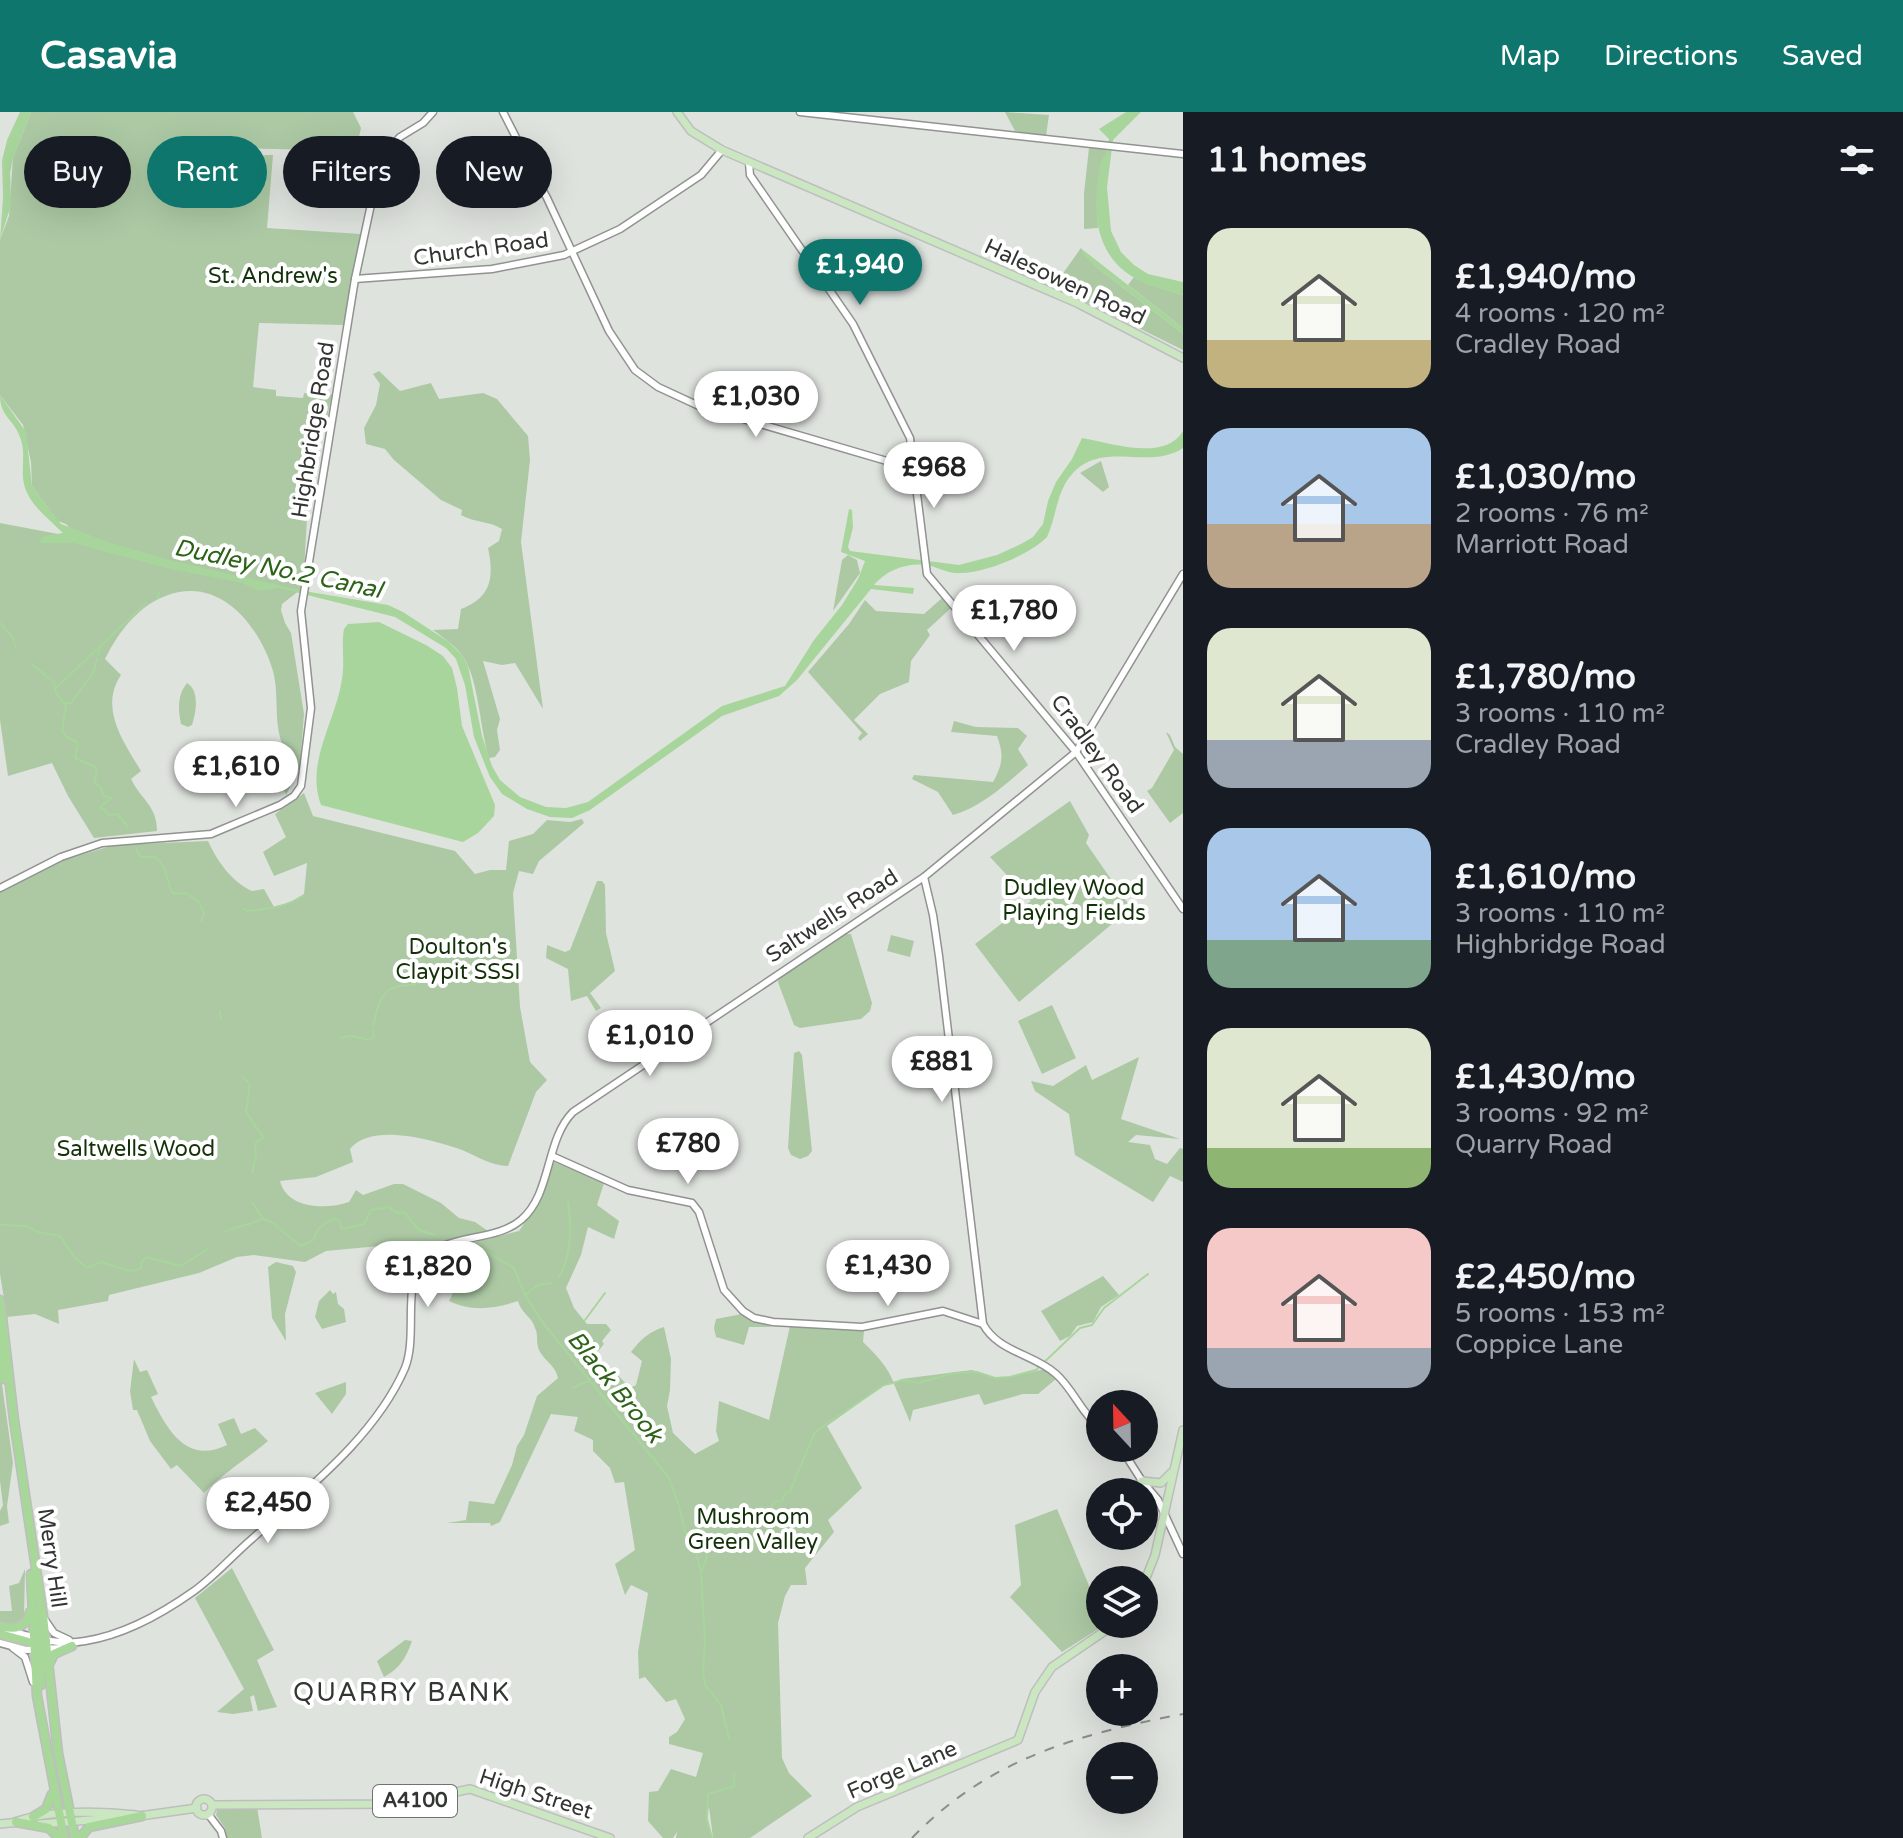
<!DOCTYPE html>
<html lang="en">
<head>
<meta charset="utf-8">
<style>
	body { margin:0; font-family:"Varela Round",sans-serif; background:#242831; color:#f1f3f6; height:100vh; display:flex; flex-direction:column; font-size:30px; white-space:nowrap }
	* { box-sizing:border-box; margin:0 }
	p { font-size:26px; color:#9ea1a6 }
	.icon { flex:none; width:44px; height:44px; fill:none; stroke:currentColor; stroke-width:2; stroke-linecap:round; stroke-linejoin:round }
	.map { position:relative; flex:1; overflow:hidden }
	.side { display:flex; flex-direction:column; background:#171b24; width:720px }
	.side>* { flex:none }
	.top-card { position:absolute; left:24px; top:24px; width:760px; height:72px; display:flex; gap:16px }
	.needle { width:52px; rotate:338deg }
	.controls { position:absolute; left:1086px; top:1278px; display:grid; gap:16px }
	.controls a { display:grid; place-items:center; width:72px; height:72px; border-radius:50%; background:#171b24; box-shadow:0 8px 32px #0002; font-size:40px }
	.price { position:absolute; translate:-50% -68px; padding:0 18px; border-radius:28px; background:#fff; color:#222; font-size:26px; line-height:52px; filter:drop-shadow(0 2px 4px #0008) }
	.price::after { content:''; position:absolute; left:50%; top:48px; width:24px; height:18px; margin-left:-12px; background:inherit; clip-path:polygon(0 0,100% 0,50% 100%) }
	.price.current { background:#0f766e; color:#fff }
	ul { padding:0; list-style:none }
	li { display:flex; align-items:center; gap:24px; height:200px; padding:0 24px }
	li span { display:grid; place-items:center; flex:none; width:224px; height:160px; border-radius:24px; color:#555 }
	li>.icon { margin-inline-start:auto }
	span .icon { width:96px; height:96px; fill:#fffc; stroke-width:1 }
	li b { font-size:34px }
	h2 { display:flex; justify-content:space-between; align-items:center; height:96px; padding:0 24px; font-size:34px }
	.tag { padding:0 28px; border-radius:36px; background:#171b24; box-shadow:0 8px 32px #0002; font-size:28px; line-height:72px }
	.tag.current { background:#0f766e; color:#fff }
	header { display:flex; align-items:center; gap:48px; box-sizing:border-box; height:112px; padding:0 40px; background:#0f766e; color:#fff }
	header strong { font-size:38px }
	nav { display:flex; gap:44px; margin-inline-start:auto; font-size:28px }
	main { display:flex; flex:1; min-height:0 }
	.map>svg:first-child { display:block }
	.green { fill:#acc9a4 }
	.water { fill:#a8d59b }
	.lines { fill:none; stroke-linecap:round; stroke-linejoin:round }
	.stream { stroke:#a8d59b; stroke-width:2 }
	.secondary-casing { stroke:#90938f; stroke-width:9 }
	.primary-casing { stroke:#bebebe; stroke-width:10 }
	.highway-casing { stroke:#bebebe; stroke-width:11 }
	.secondary { stroke:#fff; stroke-width:6 }
	.primary { stroke:#cbe7c2; stroke-width:7 }
	.highway { stroke:#a8d79a; stroke-width:8 }
	.rail { stroke:#8b8e8a; stroke-width:2; stroke-dasharray:10 10; stroke-linecap:butt }
	.labels { text-anchor:middle; dominant-baseline:central; stroke-width:8; stroke-linejoin:round; paint-order:stroke }
	.shield { fill:#fff; stroke:#707270; stroke-width:2 }
	.shield-label { font-size:20px; font-weight:bold; fill:#333533 }
	.street-label { font-size:22px; fill:#333533; stroke:#fff }
	.park-label { font-size:22px; fill:#14320a; stroke:#fff }
	.water-label { font-size:24px; font-style:italic; fill:#2c6318; stroke:#fff }
	.quarter-label { font-size:26px; letter-spacing:2px; fill:#333533; stroke:#fff }
</style>
</head>
<body>
<header>
<strong>Casavia</strong>
<nav><a>Map</a><a>Directions</a><a>Saved</a></nav>
</header>
<main>
<div class="map">
<svg width="1183" height="1726" viewBox="0 0 1183 1726">
	<rect width="100%" height="100%" fill="#dfe3de"/>
	<g class="green">
		<path d="M31,0H353L361,16L356,39L234,36L178,51L181,56L234,44L273,43L267,116L361,122L344,213L259,211L253,275L276,278V284L303,286L304,281L332,283L308,389L304,458L300,478L282,492L281,498L285,511L291,521L304,602L300,654L286,683L282,672L291,650L283,645L285,638C272,613 280,585 273,559C261,518 226,471 179,480C143,487 120,517 105,547L121,563C99,596 123,629 141,659L131,667C141,688 157,693 157,719L94,726L68,684L52,651L8,664L0,608V411L79,426L66,412L58,409L32,374L31,350L23,313L0,283V128L9,104L13,46Z"/>
		<path d="M1005,0L1049,3L1046,24L1015,19Z"/>
		<path d="M1089,36L1107,37V40L1097,93L1098,116L1084,117V81Z"/>
		<path d="M1081,136L1095,154L1183,222V238L1054,174Z"/>
		<path d="M1134,165L1147,172L1183,183V216L1128,173Z"/>
		<path d="M379,259L400,279L431,271L439,287L483,281L497,287L528,324L530,348L521,430L543,597L515,551L502,553L483,549L500,607L497,618L500,638L495,645L489,646C480,617 479,572 465,548C458,535 445,527 433,518L458,517L461,497C492,485 494,465 488,436L499,429L502,417C490,409 475,411 461,403L462,398L441,388L394,348L385,337L366,332L364,316L376,293L380,272L373,262Z"/>
		<path d="M1101,349L1109,375L1103,380L1080,361Z"/>
		<path d="M848,443L857,448L860,461L833,499L842,448Z"/>
		<path d="M942,486L951,496L927,518L930,523L911,549L909,570L880,582L854,608L868,622L860,629L858,626L862,621L808,560L849,512L865,488L876,499L924,502Z"/>
		<path d="M187,571C200,579 196,600 192,613L188,615L181,612C178,598 177,583 187,571Z"/>
		<path d="M954,609L976,615L1018,616L1027,624L1018,637L1028,653C1005,673 981,695 953,703L938,680L912,667L914,663L993,670C1003,652 1004,643 997,624L951,620Z"/>
		<path d="M1166,620L1170,623L1175,635L1183,642V701L1170,711L1147,679L1152,676L1174,638Z"/>
		<path d="M304,681L313,704L455,739L475,762L490,758H506L509,729L533,722L547,708L570,710L582,707L584,711L539,749L533,762L519,759L513,781L520,895L530,950L547,968L536,980L508,1054C491,1054 477,1044 462,1038C433,1028 372,1010 350,1037L353,1050L316,1065L280,1069C287,1097 326,1098 349,1090L356,1078L363,1083L394,1072H403L441,1091L459,1106L475,1110L488,1119C455,1127 436,1123 416,1155L379,1134L326,1139L305,1150L254,1143L237,1145L199,1161L109,1183L108,1189L58,1198L59,1212L35,1202L7,1205L0,1162V779L64,748L114,733L208,729C217,749 232,770 252,779L264,777L274,795L291,790L304,782L307,751L274,764L263,740L286,725L275,702Z"/>
		<path d="M1070,689L1089,723L1086,731L1131,796L1019,890L975,832L1031,789L990,745Z"/>
		<path d="M597,769H602L605,773L606,821L615,859L590,881L601,896L596,899L587,884L571,889L568,857L546,846L547,833L565,840L570,838Z"/>
		<path d="M845,822H851L872,891L870,899L861,907L800,916L794,913L778,870L780,865Z"/>
		<path d="M891,823L914,829L910,845L887,839Z"/>
		<path d="M1052,893L1076,946L1042,962L1018,909Z"/>
		<path d="M799,939L802,943L812,1039L808,1044L800,1047L791,1043L788,1036L794,941Z"/>
		<path d="M1139,945L1121,1007L1180,1027L1136,1023L1128,1030L1150,1033L1155,1047L1167,1052L1180,1036L1183,1037V1070L1170,1064L1153,1090L1075,1043L1069,1002L1035,979L1031,969L1053,974L1086,953L1092,968Z"/>
		<path d="M554,1050L604,1071L597,1093L619,1109L614,1127L588,1115L581,1143L566,1176L574,1196L587,1212H606L611,1218L602,1229L604,1232L592,1247L611,1256L630,1276L636,1273L642,1249L631,1240C640,1228 650,1219 664,1215L671,1247L670,1278L667,1294L673,1321L695,1342L719,1329L716,1319L719,1289L769,1308L790,1214L864,1219L863,1230C876,1243 888,1254 894,1272L901,1267L972,1258L995,1266L1010,1265L1045,1257L1056,1267L1038,1282H1023L984,1293L979,1282L913,1298L910,1310L894,1272L884,1273L827,1314L862,1376L828,1408L834,1420L805,1456L807,1473H791L785,1484L778,1511L782,1646L789,1661L812,1684L750,1726H713L709,1695L706,1706L712,1726H676L677,1720L673,1726H663L648,1709L649,1680L658,1679L671,1657L696,1665L703,1641L669,1632V1625L677,1620L685,1607L676,1587L666,1590L645,1565L639,1567L638,1540L648,1481L631,1473L625,1483L615,1452L635,1438L624,1370L615,1371L610,1356L593,1339V1328L574,1319L578,1305L551,1302L500,1410L491,1414L490,1411H447L466,1408L469,1389L494,1392L512,1353L517,1334L524,1323L537,1284L558,1266C555,1253 546,1250 540,1240C535,1231 539,1224 535,1216C532,1205 521,1201 518,1189C494,1197 472,1200 449,1189C457,1177 453,1166 452,1153L430,1151L453,1136L519,1119L535,1096Z"/>
		<path d="M276,1150L293,1154L296,1160L285,1202L286,1229L272,1206L268,1155Z"/>
		<path d="M1103,1164L1119,1183L1101,1195L1093,1210L1077,1214L1070,1224L1060,1229L1041,1199Z"/>
		<path d="M330,1178L333,1182L336,1180L338,1192L344,1197L346,1210L322,1217L315,1205L319,1189Z"/>
		<path d="M742,1202L771,1215H749L744,1233L716,1225L714,1216L716,1207Z"/>
		<path d="M134,1247L140,1260L147,1258L158,1282L151,1285C167,1317 186,1353 227,1333L218,1312L234,1306L241,1322L255,1316L268,1329C247,1347 223,1361 204,1381L177,1353L171,1357L150,1329L137,1298H133L130,1279Z"/>
		<path d="M0,1258L13,1351L7,1394L9,1411L0,1414V1399L3,1393L0,1369Z"/>
		<path d="M346,1270V1282L332,1302L315,1281Z"/>
		<path d="M1057,1397L1095,1488L1100,1487V1512H1106L1062,1540L1010,1485L1021,1473L1015,1413Z"/>
		<path d="M232,1456L274,1538L257,1548L277,1595L258,1599L254,1583L250,1585L253,1599L233,1602L217,1600L244,1577L195,1486Z"/>
		<path d="M25,1457L24,1505L14,1512L0,1511V1499H12L9,1474L19,1471Z"/>
		<path d="M405,1528L412,1529C406,1546 400,1556 384,1565L377,1549Z"/>
		<path d="M257,1695L262,1726H227L225,1716L216,1703L217,1698Z"/>
	</g>
	<g class="water">
		<path d="M20,0H31L13,46L10,61L11,93L0,128L3,86L2,49L7,28Z"/>
		<path d="M1126,0H1141L1113,28L1107,75L1111,119L1121,140L1134,153L1148,162L1183,170V183C1171,179 1158,177 1147,172C1094,151 1090,100 1101,50C1102,46 1105,44 1107,40C1108,36 1108,32 1109,27L1099,17Z"/>
		<path d="M1083,138L1183,216V222L1095,154L1081,140Z"/>
		<path d="M0,283L26,320L32,374L61,412L105,429L169,448L304,479L388,493L403,500L449,530L462,543L468,554L482,624L492,654L500,668L520,685L546,695L566,696L588,690L722,594L785,574L814,528L842,493L858,467L865,449L841,440L849,397L852,398L853,415L848,435L850,439L959,453L997,443L1021,432L1033,425L1043,412L1048,389L1056,370L1072,347L1082,326C1111,331 1165,350 1183,319V336C1146,361 1095,322 1065,372C1056,388 1055,408 1047,425C1031,442 985,461 961,461C950,462 941,457 931,454C911,449 887,457 874,473L914,476L913,482L871,477L797,568L779,584L722,604L590,698L572,706L550,705L527,697L502,682L490,665L474,625L465,573L456,547L446,536L395,505L279,476L259,479L242,471L166,456L73,431H38L44,424L63,421C48,406 25,390 23,366C22,354 25,340 21,328C15,307 0,306 0,283Z"/>
		<path d="M379,510L426,533L443,544L452,556L457,576L462,614L495,693L494,704L478,721L463,730L321,693C305,650 336,609 342,567C345,550 341,534 344,517L348,512Z"/>
	</g>
	<g class="lines">
		<g class="stream">
			<path d="M158,486L159,481"/>
			<path d="M0,511L13,526L16,536"/>
			<path d="M98,543L100,535"/>
			<path d="M33,553L54,570L56,581L66,594L62,619L67,625L78,631L75,646L95,655L97,661L94,670L101,676L103,684L111,686L100,695L105,698L108,703L117,702L128,715"/>
			<path d="M57,575L146,491"/>
			<path d="M64,591H71L93,561L97,547"/>
			<path d="M136,737L141,745H156L165,757L170,776L174,782L186,781L198,789L204,801L201,809"/>
			<path d="M244,797L247,799C268,797 287,795 304,783"/>
			<path d="M451,820L456,835"/>
			<path d="M462,840L471,841"/>
			<path d="M220,899L221,906"/>
			<path d="M373,914C377,898 380,876 400,874C408,873 412,874 419,871"/>
			<path d="M341,926L351,924L370,928L374,924L373,918"/>
			<path d="M243,965L250,972L246,1000L263,1025L255,1032L256,1044L252,1061"/>
			<path d="M252,1090L263,1107L270,1109L301,1134L313,1128L319,1116L332,1107L339,1108L342,1117L364,1112L371,1098L389,1095L397,1101L404,1100L419,1118L435,1123"/>
			<path d="M0,1113L26,1114L38,1120L60,1124L75,1146L87,1156L101,1150L126,1158L134,1159L141,1156L142,1149L146,1145L181,1154L208,1137"/>
			<path d="M225,1120C237,1113 249,1114 262,1107"/>
			<path d="M473,1132L514,1156L525,1183L543,1211L669,1366L679,1394L685,1419L694,1432L701,1460"/>
			<path d="M559,1165C572,1142 572,1116 568,1090"/>
			<path d="M525,1183L538,1173L551,1171"/>
			<path d="M585,1208L605,1181"/>
			<path d="M573,1276L590,1268"/>
			<path d="M729,1627L721,1593L705,1573L703,1561L705,1530L701,1460L706,1449L707,1435L722,1424L737,1407H746L751,1399L759,1398L760,1395L770,1398L774,1390L782,1389L786,1380L790,1379L815,1320L884,1273L904,1268L918,1271L954,1261L977,1260L995,1266L1010,1265L1036,1258L1080,1216L1092,1213L1104,1196L1148,1162"/>
			<path d="M712,1726L707,1707L708,1682L734,1674V1662"/>
		</g>
		<g class="secondary-casing">
			<g id="secondary">
				<path d="M503,0L547,86L609,219L635,258L658,275L699,294L914,357"/>
				<path d="M800,0L1183,42"/>
				<path d="M749,51L750,63L853,212L910,326L927,462L1076,640L1183,797"/>
				<path d="M355,167L492,157L564,143L620,117L701,63L722,38"/>
				<path d="M924,765L933,803L939,844L983,1212C998,1240 1034,1242 1056,1262C1074,1278 1081,1301 1100,1316"/>
				<path d="M0,776L61,745L102,731L211,722L280,693L294,684L301,674L311,596L301,499L355,167L370,97L387,39L400,25L423,11L433,0"/>
				<path d="M552,1044L628,1078L692,1091L699,1100L724,1178L743,1199L754,1206L773,1210L862,1215L943,1199L983,1212"/>
				<path d="M1121,1336L1142,1369L1158,1388L1183,1442"/>
				<path d="M45,1508L54,1521L69,1528"/>
				<path d="M7,1518C33,1525 58,1534 85,1529C123,1523 163,1501 194,1479C215,1464 233,1443 253,1426C307,1377 375,1325 405,1256C417,1226 404,1181 419,1155C441,1118 491,1133 521,1108C552,1082 545,1028 573,1000L924,765L1076,640L1183,462"/>
				<path d="M0,1531L26,1538L61,1536"/>
				<path d="M13,1536L25,1545L33,1570"/>
				<path d="M208,1702L221,1719L223,1726"/>
			</g>
		</g>
		<g class="primary-casing">
			<g id="primary">
				<path d="M677,0L691,19L722,38L1077,191L1183,246"/>
				<path d="M1142,1369L1161,1371L1171,1361"/>
				<path d="M1144,1471L1155,1443L1183,1318"/>
				<circle cx="204" cy="1695" r="8"/>
				<path d="M212,1693L399,1692L470,1677L610,1726"/>
				<path d="M140,1704L197,1696"/>
				<path d="M18,1709C50,1698 102,1699 136,1703"/>
				<path d="M0,1712L20,1710"/>
				<path d="M40,1712L115,1706"/>
				<path d="M808,1726L857,1695L1018,1628L1035,1580L1052,1555L1115,1512"/>
			</g>
		</g>
		<g class="highway-casing">
			<g id="highway">
				<path d="M0,1188L14,1308L43,1504L58,1641L75,1726"/>
				<path d="M0,1232L4,1267"/>
				<path d="M31,1462L37,1584L64,1726"/>
				<path d="M0,1514C15,1518 26,1516 30,1500"/>
				<path d="M0,1522L36,1532"/>
				<path d="M35,1536L39,1527L37,1499"/>
				<path d="M49,1552L54,1542L72,1534"/>
				<path d="M41,1573L40,1538L46,1529"/>
				<path d="M33,1705L46,1697L52,1682"/>
				<path d="M16,1710L49,1716L59,1726"/>
				<path d="M80,1726L89,1715L142,1704"/>
			</g>
		</g>
		<use href="#secondary" class="secondary"/>
		<use href="#primary" class="primary"/>
		<use href="#highway" class="highway"/>
		<path class="rail" d="M912,1726C988,1647 1079,1622 1183,1602"/>
	</g>
	<g class="labels">
		<rect class="shield" x="373" y="1673" width="84" height="32" rx="6"/>
		<g class="shield-label">
			<text x="415" y="1689">A4100</text>
		</g>
		<g class="street-label">
			<text transform="translate(481 137) rotate(-8)">Church Road</text>
			<text transform="translate(1065 170) rotate(25)">Halesowen Road</text>
			<text transform="translate(313 318) rotate(-81)">Highbridge Road</text>
			<text transform="translate(1097 642) rotate(54)">Cradley Road</text>
			<text transform="translate(832 804) rotate(-33)">Saltwells Road</text>
			<text transform="translate(52 1446) rotate(82)">Merry Hill</text>
			<text transform="translate(902 1658) rotate(-23)">Forge Lane</text>
			<text transform="translate(536 1682) rotate(18)">High Street</text>
		</g>
		<g class="park-label">
			<text x="273" y="164">St. Andrew's</text>
			<text x="1074" y="776">Dudley Wood<tspan x="1074" dy="25">Playing Fields</tspan></text>
			<text x="458" y="835">Doulton's<tspan x="458" dy="25">Claypit SSSI</tspan></text>
			<text x="136" y="1037">Saltwells Wood</text>
			<text x="753" y="1405">Mushroom<tspan x="753" dy="25">Green Valley</tspan></text>
		</g>
		<g class="water-label">
			<text transform="translate(278 457) rotate(12)">Dudley No.2 Canal</text>
			<text transform="translate(615 1275) rotate(51)">Black Brook</text>
		</g>
		<g class="quarter-label">
			<text x="402" y="1580">QUARRY BANK</text>
		</g>
	</g>
</svg>
<div class="controls">
<a><svg class="needle" viewBox="-14 -14 28 28"><path d="M0-13l5 13h-10z" fill="#e53935"/><path d="M0 13l5-13h-10z" fill="#9ea1a6"/></svg></a>
<a><svg class="icon" aria-label="locate" viewBox="0 0 24 24"><circle cx="12" cy="12" r="6"/><path d="M12 2v4M12 18v4M2 12h4M18 12h4"/></svg></a>
<a><svg class="icon" aria-label="layers" viewBox="0 0 24 24"><path d="M12 4l9 5-9 5-9-5zM3 14l9 5 9-5"/></svg></a>
<a>+</a>
<a>−</a>
</div>
<b class="price current" style="left:860px;top:195px">£1,940</b>
<b class="price" style="left:756px;top:327px">£1,030</b>
<b class="price" style="left:934px;top:398px">£968</b>
<b class="price" style="left:1014px;top:541px">£1,780</b>
<b class="price" style="left:236px;top:697px">£1,610</b>
<b class="price" style="left:650px;top:966px">£1,010</b>
<b class="price" style="left:942px;top:992px">£881</b>
<b class="price" style="left:688px;top:1074px">£780</b>
<b class="price" style="left:888px;top:1196px">£1,430</b>
<b class="price" style="left:428px;top:1197px">£1,820</b>
<b class="price" style="left:268px;top:1433px">£2,450</b>
<div class="top-card">
<a class="tag">Buy</a>
<a class="tag current">Rent</a>
<a class="tag">Filters</a>
<a class="tag">New</a>
</div>
</div>
<section class="side">
<h2>11 homes<svg class="icon" aria-label="filters" viewBox="0 0 24 24"><path d="M4 7h16M4 17h16"/><circle cx="9" cy="7" r="2"/><circle cx="15" cy="17" r="2"/></svg></h2>
<ul>
<li><span style="background:linear-gradient(#dfe7d0 70%,#c2b280 0)"><svg class="icon" aria-label="home" viewBox="0 0 24 24"><path d="M3 11l9-7 9 7M6 9v11h12V9"/></svg></span><div><b>£1,940/mo</b><p>4 rooms · 120 m²</p><p>Cradley Road</p></div></li>
<li><span style="background:linear-gradient(#a9c7e8 60%,#b9a48a 0)"><svg class="icon" aria-label="home" viewBox="0 0 24 24"><path d="M3 11l9-7 9 7M6 9v11h12V9"/></svg></span><div><b>£1,030/mo</b><p>2 rooms · 76 m²</p><p>Marriott Road</p></div></li>
<li><span style="background:linear-gradient(#dfe7d0 70%,#9aa5b1 0)"><svg class="icon" aria-label="home" viewBox="0 0 24 24"><path d="M3 11l9-7 9 7M6 9v11h12V9"/></svg></span><div><b>£1,780/mo</b><p>3 rooms · 110 m²</p><p>Cradley Road</p></div></li>
<li><span style="background:linear-gradient(#a9c7e8 70%,#7fa58c 0)"><svg class="icon" aria-label="home" viewBox="0 0 24 24"><path d="M3 11l9-7 9 7M6 9v11h12V9"/></svg></span><div><b>£1,610/mo</b><p>3 rooms · 110 m²</p><p>Highbridge Road</p></div></li>
<li><span style="background:linear-gradient(#dfe7d0 75%,#8fb573 0)"><svg class="icon" aria-label="home" viewBox="0 0 24 24"><path d="M3 11l9-7 9 7M6 9v11h12V9"/></svg></span><div><b>£1,430/mo</b><p>3 rooms · 92 m²</p><p>Quarry Road</p></div></li>
<li><span style="background:linear-gradient(#f6c9c9 75%,#9aa5b1 0)"><svg class="icon" aria-label="home" viewBox="0 0 24 24"><path d="M3 11l9-7 9 7M6 9v11h12V9"/></svg></span><div><b>£2,450/mo</b><p>5 rooms · 153 m²</p><p>Coppice Lane</p></div></li>
</ul>
</section>
</main>
</body>
</html>
